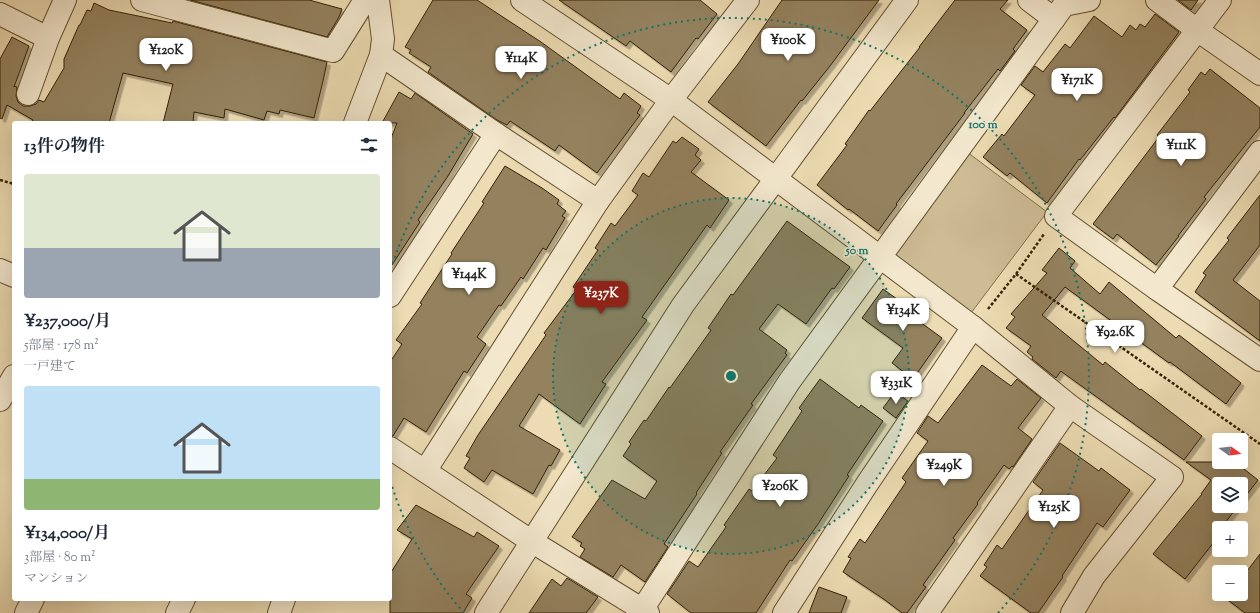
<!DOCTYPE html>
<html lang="ja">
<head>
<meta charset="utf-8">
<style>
	body { margin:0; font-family:"Sorts Mill Goudy","Noto Serif JP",serif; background:#f2f2f3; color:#1f2937; height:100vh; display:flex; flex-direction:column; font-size:15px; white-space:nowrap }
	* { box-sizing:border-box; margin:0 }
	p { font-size:13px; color:#747a83 }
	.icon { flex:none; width:22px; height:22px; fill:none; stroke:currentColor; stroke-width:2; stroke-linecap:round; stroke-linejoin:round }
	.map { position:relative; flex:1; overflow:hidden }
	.drawer { position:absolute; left:12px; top:121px; width:380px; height:480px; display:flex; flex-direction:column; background:#fff; border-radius:4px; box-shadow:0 4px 16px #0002 }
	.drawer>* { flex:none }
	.needle { width:26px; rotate:105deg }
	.controls { position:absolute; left:1212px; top:433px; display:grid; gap:8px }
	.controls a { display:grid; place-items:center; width:36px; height:36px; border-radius:4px; background:#fff; box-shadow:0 4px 16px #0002; font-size:20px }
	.price { position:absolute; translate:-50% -34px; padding:0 9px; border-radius:8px; background:#fff; color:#222; font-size:13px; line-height:26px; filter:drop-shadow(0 1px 2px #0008) }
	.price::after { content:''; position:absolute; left:50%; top:24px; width:12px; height:9px; margin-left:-6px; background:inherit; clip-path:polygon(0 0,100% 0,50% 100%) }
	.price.on { background:#8f2418; color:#fff }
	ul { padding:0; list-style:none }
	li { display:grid; align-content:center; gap:8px; height:212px; padding:0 12px }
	li span { display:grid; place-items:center; height:124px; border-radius:4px; color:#555 }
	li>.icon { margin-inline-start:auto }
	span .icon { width:72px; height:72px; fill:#fffc; stroke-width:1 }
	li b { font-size:17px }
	h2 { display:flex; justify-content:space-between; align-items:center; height:48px; padding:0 12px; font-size:17px }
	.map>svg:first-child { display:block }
	.green { fill:#cebc95; stroke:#816e4c }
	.building { fill:#94825f; stroke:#342103; filter:url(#shadow) }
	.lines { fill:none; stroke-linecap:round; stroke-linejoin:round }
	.minor-casing { stroke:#62502f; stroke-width:24 }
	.tertiary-casing { stroke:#62502f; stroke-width:24 }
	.path { stroke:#342103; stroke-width:2.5; stroke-dasharray:3 2; stroke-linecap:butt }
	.minor { stroke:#f3e8ce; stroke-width:22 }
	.tertiary { stroke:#f3e8ce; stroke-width:22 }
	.ring { fill:none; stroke:#0f766e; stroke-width:2; stroke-dasharray:2 4 }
	.centre { fill:#0f766e; stroke:#f3e8ce; stroke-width:2 }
	.ring-label { font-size:12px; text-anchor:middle; font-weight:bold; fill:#0f766e; stroke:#f3e8ce; stroke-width:3; stroke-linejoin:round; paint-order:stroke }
</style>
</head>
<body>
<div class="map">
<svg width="1260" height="613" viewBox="0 0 1260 613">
	<defs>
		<filter id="shadow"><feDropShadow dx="3.5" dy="3.5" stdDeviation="0" flood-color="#0004"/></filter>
	</defs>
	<rect width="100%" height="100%" fill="#eddcb3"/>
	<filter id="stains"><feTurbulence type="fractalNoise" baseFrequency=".005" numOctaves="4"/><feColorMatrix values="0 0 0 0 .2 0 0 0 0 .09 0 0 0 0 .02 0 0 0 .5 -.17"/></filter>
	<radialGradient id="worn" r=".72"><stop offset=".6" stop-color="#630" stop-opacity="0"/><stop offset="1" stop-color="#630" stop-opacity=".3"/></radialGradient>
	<path class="green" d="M967,152L1047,212L971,313L891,253Z"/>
	<g class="building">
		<path d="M190,0H309L342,9L339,17L327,37Z"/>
		<path d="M433,0H477L541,42L620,99L624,93L641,106L637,113L640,115L597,173L559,145L555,151L510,121L507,125L497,120L428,72L431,67L409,53L411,50L405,47Z"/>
		<path d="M559,0H700L717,14L698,39L696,38L671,72L630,41L626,46Z"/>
		<path d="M782,0H879L830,66L802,101L801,100L766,146L708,102L738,64Z"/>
		<path d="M955,0H1008L1000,9L1027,30L1013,49L1015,51L1000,71L998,69L964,113H965L896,204L897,205L878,231L849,209L848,210L817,185L847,145L845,144L869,110L870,111L920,47H919Z"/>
		<path d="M1178,0H1198L1191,10Z"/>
		<path d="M94,3L109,10L172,23L173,21L327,62L323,81L314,118L280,110L279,114L267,111L264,120L225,109L224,118L194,112L193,123H163L173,84L123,73L109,123H31L33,120L7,105L2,119L0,118V59L12,37L29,46L14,87V86L17,87L16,96L18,102L23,106H30L36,104L39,100L44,102L64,68V59L79,25H80L87,10L91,11Z"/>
		<path d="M1155,14L1179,32L1115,118L1114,117L1080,160L1079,159L1047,203L1010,173L1007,176L983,157L1002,134L1004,136L1035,95L1021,85L1035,66L1043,72L1065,44L1070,48L1094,16L1122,37L1130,25L1136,30L1140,24L1145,27Z"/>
		<path d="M1210,69L1260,108V127L1204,197L1206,199L1178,236H1179L1156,265L1117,234L1113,239L1093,224L1159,137L1157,135L1190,92L1188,90L1201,72L1205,75Z"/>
		<path d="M399,92L411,99L415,93L473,134L448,176L418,220L420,222L390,268V141L397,123H382Z"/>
		<path d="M682,137L699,149L695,155L701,160L691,172L729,200L710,228L707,225L642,317L647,320L602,382L606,384L580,424L539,394L519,426L560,450L551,466L549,465L533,494L492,470L484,482L464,468L470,458L466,456L478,435L546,335L544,333L577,289L573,287L598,250L595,248L611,223L615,226L638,195L632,191L643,173L649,177L673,141L676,143Z"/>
		<path d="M505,166L542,188L559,200L557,204L566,211L562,216L565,218L546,250L543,248L523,279L521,277L501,306L499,305L477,337L486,344L467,373L464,371L426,432L404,418L393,436H390V362L402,344L396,340L422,304L420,303L452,254L451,253L484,203L482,202Z"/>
		<path d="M1260,195V245L1233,280L1260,301V341L1195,292L1206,275L1203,273L1229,240L1227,238Z"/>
		<path d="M787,221L850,267L834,289L832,288L806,324L778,304L759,329L787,350L785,353L787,355L751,404L753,405L720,452L722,453L696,493L697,494L664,544L668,547L645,582L621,565L613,577L580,557L585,549L580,546L582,543L572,537L612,480L645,499L657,481L623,456L631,444L629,442L644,420L646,421L669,387L670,388L711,330L708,328L731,294L733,295Z"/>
		<path d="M1059,248L1075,261L1070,268L1100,294L1109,282L1176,338L1179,335L1241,383L1226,404L1170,362L1169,363L1065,287L1042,315L1103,365L1105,362L1140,390L1141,389L1202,436L1184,460L1062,372L1061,371L1056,378L1032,359L1033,357L1027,352L1031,346L1006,328L1015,317L1011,314L1047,273L1042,270Z"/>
		<path d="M883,289L908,307L905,311L942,338L913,379L892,363L903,348L862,318Z"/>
		<path d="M982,365L1011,386L1017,379L1041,398L1018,428L1032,439L1013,467L1012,466L1009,469L1004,465L977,503L978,504L953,538L955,540L923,585L926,587L907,613H902L885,600L843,572L851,558L848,557L860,539L865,543L906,482L902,478L928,441L917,433L928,416L938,423Z"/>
		<path d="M820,379L859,408L861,405L883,421L847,475L849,476L818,524L792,561L790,560L756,613H691L667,594L689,561L698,567L726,527L724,525L749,489L752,491L777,458L773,455L802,411L799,408Z"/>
		<path d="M895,392L908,401L896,418L883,408Z"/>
		<path d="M1060,443L1099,471L1101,468L1130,490L1103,527L1097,523L1062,576L1063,577L1038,613H1031L980,576L987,567L984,565L997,545L1002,549L1043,490L1033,482Z"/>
		<path d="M1186,462H1235L1258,480L1241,502V484H1219V506H1238L1221,528H1219V530L1216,534L1218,537L1185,579L1153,554L1202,494H1201L1211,480Z"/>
		<path d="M416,505L474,537L477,532L499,546L466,594L472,598L463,613H390V574L412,539L397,530Z"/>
		<path d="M1260,554V613H1245L1220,594H1241V579Z"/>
		<path d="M567,578L598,597L586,613H529L552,579L561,586Z"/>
		<path d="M819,587L847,597L841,613H809Z"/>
	</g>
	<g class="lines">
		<g class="minor-casing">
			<g id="minor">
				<path d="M142,0L333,51L365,0"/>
				<path d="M522,0L671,100L973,327L1070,406L1172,477L1094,576L1072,613"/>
				<path d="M1029,0L1054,19"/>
				<path d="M1157,0L1197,30L1260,74"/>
				<path d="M1220,0L1056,216L1157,289L1260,360"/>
				<path d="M0,14L48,38"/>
				<path d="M381,55L496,134L598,201"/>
				<path d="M28,94L48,38L65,0"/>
				<path d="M355,123L381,55L383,39L378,0"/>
				<path d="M0,270L14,276"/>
				<path d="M1157,289L1260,152"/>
				<path d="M390,296L496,134"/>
				<path d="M0,400L14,376"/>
				<path d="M390,448L531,541L648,613"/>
				<path d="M425,471L598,201L671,100L748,0"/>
				<path d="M26,613L33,599"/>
				<path d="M177,613L184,599"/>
				<path d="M279,613L284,599"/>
				<path d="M640,613L789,382L1064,5L1089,0"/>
				<path d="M784,613L867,484L973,327"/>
				<path d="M927,613L1070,406"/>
			</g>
		</g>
		<g class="tertiary-casing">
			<path id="tertiary" d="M486,613L683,305L907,0"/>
		</g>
		<g class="path">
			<path d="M0,180L14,184"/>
			<path d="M1016,274L1260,444"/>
			<path d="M988,309L1016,274L1044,234"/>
		</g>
		<use href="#minor" class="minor"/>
		<use href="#tertiary" class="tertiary"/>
	</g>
	<circle cx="731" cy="376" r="178" fill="#0f766e" fill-opacity=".12"/>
	<g class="ring">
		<circle cx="731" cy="376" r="178"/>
		<path d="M464 613A357 357 0 0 1 391 483M391 269A357 357 0 1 1 998 613"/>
	</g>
	<circle cx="731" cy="376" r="6" class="centre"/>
	<g class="ring-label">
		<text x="983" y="128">100 m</text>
		<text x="857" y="254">50 m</text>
	</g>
	<rect width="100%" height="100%" filter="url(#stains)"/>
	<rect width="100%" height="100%" fill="url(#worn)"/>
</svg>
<div class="controls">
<a><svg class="needle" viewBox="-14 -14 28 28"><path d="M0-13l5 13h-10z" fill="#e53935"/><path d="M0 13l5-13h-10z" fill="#747a83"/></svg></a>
<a><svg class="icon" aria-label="layers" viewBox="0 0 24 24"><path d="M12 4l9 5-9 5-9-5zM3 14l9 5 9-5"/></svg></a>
<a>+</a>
<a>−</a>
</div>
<b class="price" style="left:788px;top:62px">¥100K</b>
<b class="price" style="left:166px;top:72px">¥120K</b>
<b class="price" style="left:521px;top:80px">¥114K</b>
<b class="price" style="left:1077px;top:102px">¥171K</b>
<b class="price" style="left:1181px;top:167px">¥111K</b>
<b class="price" style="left:469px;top:296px">¥144K</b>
<b class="price on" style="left:601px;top:315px">¥237K</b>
<b class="price" style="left:903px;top:332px">¥134K</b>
<b class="price" style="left:1115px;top:354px">¥92.6K</b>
<b class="price" style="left:896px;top:405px">¥331K</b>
<b class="price" style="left:944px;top:487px">¥249K</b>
<b class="price" style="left:780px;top:508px">¥206K</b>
<b class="price" style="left:1054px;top:529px">¥125K</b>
<section class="drawer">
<h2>13件の物件<svg class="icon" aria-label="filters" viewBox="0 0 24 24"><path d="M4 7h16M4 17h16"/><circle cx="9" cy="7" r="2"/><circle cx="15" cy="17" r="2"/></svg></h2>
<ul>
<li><span style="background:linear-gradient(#dfe7d0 60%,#9aa5b1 0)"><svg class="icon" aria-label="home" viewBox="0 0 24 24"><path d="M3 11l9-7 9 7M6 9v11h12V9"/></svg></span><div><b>¥237,000/月</b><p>5部屋 · 178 m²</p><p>一戸建て</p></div></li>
<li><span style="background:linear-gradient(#bfe0f5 75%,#8fb573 0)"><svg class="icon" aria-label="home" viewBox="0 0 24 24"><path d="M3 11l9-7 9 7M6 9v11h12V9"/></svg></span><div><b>¥134,000/月</b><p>3部屋 · 80 m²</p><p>マンション</p></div></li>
</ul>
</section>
</div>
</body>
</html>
